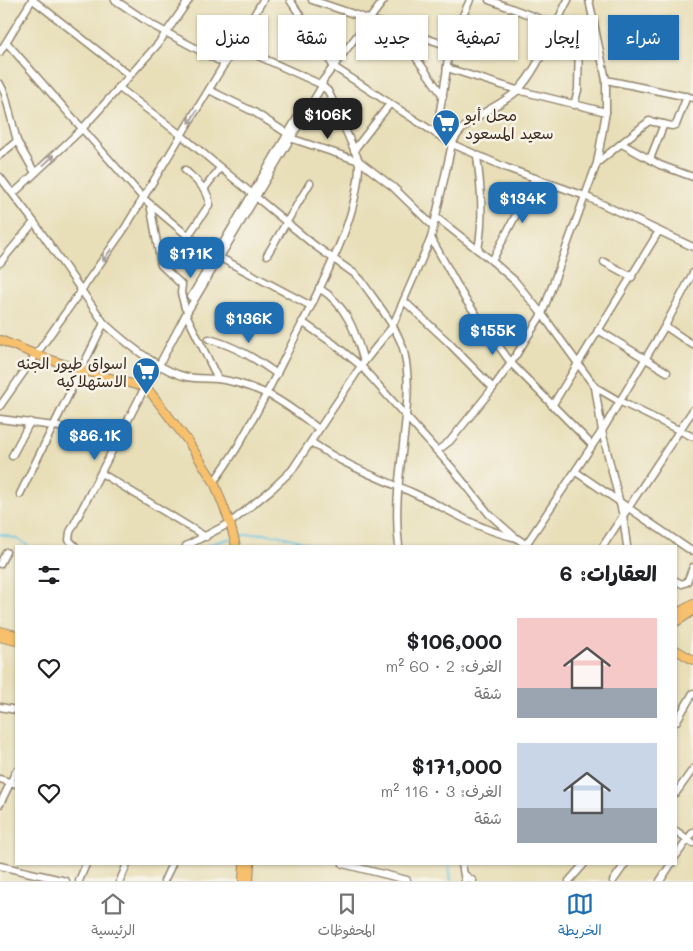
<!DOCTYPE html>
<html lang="ar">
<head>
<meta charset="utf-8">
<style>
	body { margin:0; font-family:Mali,"Playpen Sans Arabic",sans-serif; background:#f2f2f2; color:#202124; direction:rtl; height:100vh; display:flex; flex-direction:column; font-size:19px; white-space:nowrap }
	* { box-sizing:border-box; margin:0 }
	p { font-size:16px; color:#757577 }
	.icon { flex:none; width:28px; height:28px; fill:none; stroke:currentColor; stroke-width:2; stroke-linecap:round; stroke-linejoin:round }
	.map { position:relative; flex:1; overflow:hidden; direction:ltr }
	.side { position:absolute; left:15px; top:545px; width:662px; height:320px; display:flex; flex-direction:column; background:#fff; border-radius:0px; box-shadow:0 1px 4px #0004; direction:rtl }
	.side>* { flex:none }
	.top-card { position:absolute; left:15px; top:15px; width:664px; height:45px; direction:rtl; display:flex; gap:10px }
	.price { position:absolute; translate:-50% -42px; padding:0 11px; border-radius:10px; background:#1f6fb2; color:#fff; font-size:16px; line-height:32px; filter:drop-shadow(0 1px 2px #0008) }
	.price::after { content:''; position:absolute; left:50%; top:30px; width:15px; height:11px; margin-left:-8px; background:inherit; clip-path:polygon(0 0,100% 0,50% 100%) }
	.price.current { background:#222; color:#fff }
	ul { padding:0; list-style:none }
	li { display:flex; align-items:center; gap:15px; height:125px; padding:0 20px }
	li span { display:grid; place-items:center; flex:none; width:140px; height:100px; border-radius:0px; color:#555 }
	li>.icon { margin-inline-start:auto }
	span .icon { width:60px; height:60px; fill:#fffc; stroke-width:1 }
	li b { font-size:21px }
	h2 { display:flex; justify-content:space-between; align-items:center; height:60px; padding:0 20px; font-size:21px }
	.chip { padding:0 18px; border-radius:0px; background:#fff; box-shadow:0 1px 4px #0004; font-size:18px; line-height:45px }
	.chip.current { background:#1f6fb2; color:#fff }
	.tab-bar { display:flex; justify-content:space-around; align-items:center; height:70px; border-top:1px solid #e0e0e0; background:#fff; font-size:14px; color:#757577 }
	.tab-bar a { display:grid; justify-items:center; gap:2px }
	.tab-bar .current { color:#1f6fb2 }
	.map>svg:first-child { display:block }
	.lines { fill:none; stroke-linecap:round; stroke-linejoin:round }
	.stream { stroke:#64c5e2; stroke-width:2 }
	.minor-casing { stroke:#92846c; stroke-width:9 }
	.major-casing { stroke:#92846c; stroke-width:10 }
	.minor { stroke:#fff; stroke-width:6 }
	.major { stroke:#f7c06c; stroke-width:8 }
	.oneway { stroke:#a79f9a }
	.labels { text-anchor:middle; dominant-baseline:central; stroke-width:5; stroke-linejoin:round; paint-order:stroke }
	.poi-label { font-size:16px; fill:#3b2a1e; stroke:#f7f3e8; text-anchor:start }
</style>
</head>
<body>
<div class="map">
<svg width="693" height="881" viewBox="0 0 693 881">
	<rect width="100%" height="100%" fill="#f7f3e8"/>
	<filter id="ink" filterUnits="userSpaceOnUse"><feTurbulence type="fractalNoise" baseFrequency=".02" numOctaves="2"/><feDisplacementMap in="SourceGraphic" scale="10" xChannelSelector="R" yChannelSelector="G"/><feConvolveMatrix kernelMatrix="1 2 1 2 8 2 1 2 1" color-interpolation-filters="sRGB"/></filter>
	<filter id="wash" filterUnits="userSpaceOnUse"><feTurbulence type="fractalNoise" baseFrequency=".0096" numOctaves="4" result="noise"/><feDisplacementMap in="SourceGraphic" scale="20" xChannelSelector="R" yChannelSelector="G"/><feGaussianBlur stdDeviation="1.12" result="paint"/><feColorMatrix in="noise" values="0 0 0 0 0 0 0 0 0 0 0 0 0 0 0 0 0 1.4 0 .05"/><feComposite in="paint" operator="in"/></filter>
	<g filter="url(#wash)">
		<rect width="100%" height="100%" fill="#e8dfb9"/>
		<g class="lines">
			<g class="stream">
				<path d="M0,534L17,539L29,546"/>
				<path d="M236,537C267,529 287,537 316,546"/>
				<path d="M205,546L231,538"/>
				<path d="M449,864L451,881"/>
			</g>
		</g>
	</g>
	<g filter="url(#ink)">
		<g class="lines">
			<g class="minor-casing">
				<g id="minor">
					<path d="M33,0L129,75"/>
					<path d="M115,0L154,26L225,64"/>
					<path d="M290,0L334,67L452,144L507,168L585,196L693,247"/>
					<path d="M312,0L449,46"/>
					<path d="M489,0L597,40"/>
					<path d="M411,33L407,45L443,96"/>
					<path d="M7,43L144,199L188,236L215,255L311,306"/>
					<path d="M0,52L32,0"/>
					<path d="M447,68L517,90L606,112"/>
					<path d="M606,80L693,98"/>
					<path d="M321,83L384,0"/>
					<path d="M0,84L5,94L17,141L35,173"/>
					<path d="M118,87L181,135L314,245L355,274L361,280C375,301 395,324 403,348C411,376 407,407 404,436C400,472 394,509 399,546"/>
					<path d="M209,90L254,112L288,134"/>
					<path d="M574,105L578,90L579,35"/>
					<path d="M436,134L446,75L449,46L470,0"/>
					<path d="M290,138L359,161L393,187L434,227"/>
					<path d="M622,144L660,165L693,177"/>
					<path d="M354,150L389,105"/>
					<path d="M0,155L17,141"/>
					<path d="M477,156C481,188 484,218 478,250"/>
					<path d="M650,159L664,124"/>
					<path d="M597,163L649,121L672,126L676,125L687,96"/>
					<path d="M185,170C194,179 211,191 209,205L188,236"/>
					<path d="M0,177L34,222L104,323C125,342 159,371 187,377C197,379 207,378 218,379C233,381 251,387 265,393C282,400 304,418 319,429"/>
					<path d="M204,189L220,168"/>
					<path d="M14,193L82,129L158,44L189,0"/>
					<path d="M150,204L161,265L182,285L181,293L185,308"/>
					<path d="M436,217L492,261L515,281L542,314L595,387L619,401L693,437"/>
					<path d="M431,238L465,299L511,363L592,445"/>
					<path d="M267,255L310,183"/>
					<path d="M492,261L535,178"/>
					<path d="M604,262L632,277"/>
					<path d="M0,263L34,222"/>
					<path d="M319,288C347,305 356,333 364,362"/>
					<path d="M191,297L297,118"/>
					<path d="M404,301L448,342L493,388"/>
					<path d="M186,314L218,379"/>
					<path d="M302,322L334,344L361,366L453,469L489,514L515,537L528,546"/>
					<path d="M665,326L693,345"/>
					<path d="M598,330L667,372"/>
					<path d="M209,339C235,346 256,359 277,374"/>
					<path d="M595,387L602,431L623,516L627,546"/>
					<path d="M0,406L125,228L263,0"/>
					<path d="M552,406L659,231"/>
					<path d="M0,419L54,426L118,438"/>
					<path d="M311,442C342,464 376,477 411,492C447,508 474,528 513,537"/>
					<path d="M437,451L450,441L493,388L511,363L542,314L597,163L606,112V80L589,0"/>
					<path d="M12,456L30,422"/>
					<path d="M576,472L693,552"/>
					<path d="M101,473L206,537"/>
					<path d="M214,482C224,467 235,453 243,437C265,399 283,360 303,322C326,275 360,214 359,161L331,97L328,91L320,84L236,46"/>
					<path d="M20,494L104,323"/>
					<path d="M75,546L69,540L70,532L142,393L147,388L186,314L322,86L323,81"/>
					<path d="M186,546L230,523L272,489L292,470L361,366L392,327L431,238L452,144C463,118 497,109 517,91C539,70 553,27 568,0"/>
					<path d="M525,546L602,431L665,326L693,273"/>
					<path d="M603,546L693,410"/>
					<path d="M0,564L6,552"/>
					<path d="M676,581L682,584L687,582L693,567"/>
					<path d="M0,707L16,710"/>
					<path d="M676,722L693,693"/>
					<path d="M0,779L16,784"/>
					<path d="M676,793L693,769"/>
					<path d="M0,804L16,771"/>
					<path d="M676,831L693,843"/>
					<path d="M676,856L693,832"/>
					<path d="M343,864L407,880"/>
					<path d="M462,864L465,881"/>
					<path d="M0,866L66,881"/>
					<path d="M465,875L473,881"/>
					<path d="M79,881L86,864"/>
					<path d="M120,881L127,864"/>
					<path d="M164,881L172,864"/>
					<path d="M569,881L584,864"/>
					<path d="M613,881L625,864"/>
					<path d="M660,881L671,864"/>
				</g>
			</g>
			<g class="major-casing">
				<g id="major">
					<path d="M0,340L37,355L81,370L147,388L187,440L214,482L230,523L236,546"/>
					<path d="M676,614L693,604"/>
					<path d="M676,622L693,611"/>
					<path d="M0,631L16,635"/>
					<path d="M0,637L16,641"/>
					<path d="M676,650L693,660"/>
					<path d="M243,881L244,864"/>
					<path d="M249,881L250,864"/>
				</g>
			</g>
			<use href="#minor" class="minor"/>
			<use href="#major" class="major"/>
		</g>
		<defs><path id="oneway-shaft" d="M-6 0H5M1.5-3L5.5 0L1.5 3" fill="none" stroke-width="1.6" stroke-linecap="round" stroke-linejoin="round" transform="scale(1.25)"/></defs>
		<g class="oneway">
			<use href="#oneway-shaft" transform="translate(193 117) rotate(121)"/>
			<use href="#oneway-shaft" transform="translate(49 160) rotate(-43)"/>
			<use href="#oneway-shaft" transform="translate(107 255) rotate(125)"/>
		</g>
	</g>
	<defs>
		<g id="supermarket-pin" transform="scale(1.4375)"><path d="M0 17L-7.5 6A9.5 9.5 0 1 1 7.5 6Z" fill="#1f6fb2" stroke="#f7f3e8"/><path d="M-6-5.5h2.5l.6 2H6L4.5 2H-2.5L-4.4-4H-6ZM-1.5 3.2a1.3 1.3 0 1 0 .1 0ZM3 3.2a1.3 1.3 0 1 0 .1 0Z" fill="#fff"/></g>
	</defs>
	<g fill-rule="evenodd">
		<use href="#supermarket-pin" x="446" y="123"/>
		<use href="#supermarket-pin" x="146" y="371"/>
	</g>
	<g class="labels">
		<g class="poi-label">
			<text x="465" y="114">محل أبو<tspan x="465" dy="18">سعيد المسعود</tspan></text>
			<text x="127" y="362" text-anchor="end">اسواق طيور الجنه<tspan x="127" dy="18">الاستهلاكيه</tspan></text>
		</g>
	</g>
</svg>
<b class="price current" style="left:328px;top:140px">$106K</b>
<b class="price" style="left:523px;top:224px">$134K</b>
<b class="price" style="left:191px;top:279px">$171K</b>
<b class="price" style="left:249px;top:344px">$136K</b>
<b class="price" style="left:493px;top:356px">$155K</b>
<b class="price" style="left:95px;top:461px">$86.1K</b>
<div class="top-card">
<a class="chip current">شراء</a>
<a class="chip">إيجار</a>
<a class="chip">تصفية</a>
<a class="chip">جديد</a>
<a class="chip">شقة</a>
<a class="chip">منزل</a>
</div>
<section class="side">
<h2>العقارات: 6<svg class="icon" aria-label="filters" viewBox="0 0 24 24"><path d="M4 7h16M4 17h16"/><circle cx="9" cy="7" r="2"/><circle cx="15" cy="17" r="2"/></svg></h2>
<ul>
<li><span style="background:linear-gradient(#f6c9c9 70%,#9aa5b1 0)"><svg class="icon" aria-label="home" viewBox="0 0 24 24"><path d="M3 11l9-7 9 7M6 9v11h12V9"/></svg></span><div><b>$106,000</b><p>الغرف: 2 · 60 m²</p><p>شقة</p></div><svg class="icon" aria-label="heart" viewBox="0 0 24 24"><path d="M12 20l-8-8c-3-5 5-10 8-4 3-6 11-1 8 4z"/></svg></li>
<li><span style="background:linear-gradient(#c9d6e8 65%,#9aa5b1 0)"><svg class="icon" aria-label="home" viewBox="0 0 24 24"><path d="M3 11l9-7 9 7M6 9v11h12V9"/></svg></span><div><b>$171,000</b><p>الغرف: 3 · 116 m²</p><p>شقة</p></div><svg class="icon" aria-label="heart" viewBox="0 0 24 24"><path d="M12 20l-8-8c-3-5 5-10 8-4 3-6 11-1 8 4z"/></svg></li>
</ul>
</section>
</div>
<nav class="tab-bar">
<a class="current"><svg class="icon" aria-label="map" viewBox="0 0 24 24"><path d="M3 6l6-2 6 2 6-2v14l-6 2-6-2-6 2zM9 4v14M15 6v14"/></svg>الخريطة</a>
<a><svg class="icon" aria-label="saved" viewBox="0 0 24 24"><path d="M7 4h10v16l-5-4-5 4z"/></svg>المحفوظات</a>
<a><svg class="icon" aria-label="home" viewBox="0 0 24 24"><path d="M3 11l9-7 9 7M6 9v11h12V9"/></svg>الرئيسية</a>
</nav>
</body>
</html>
